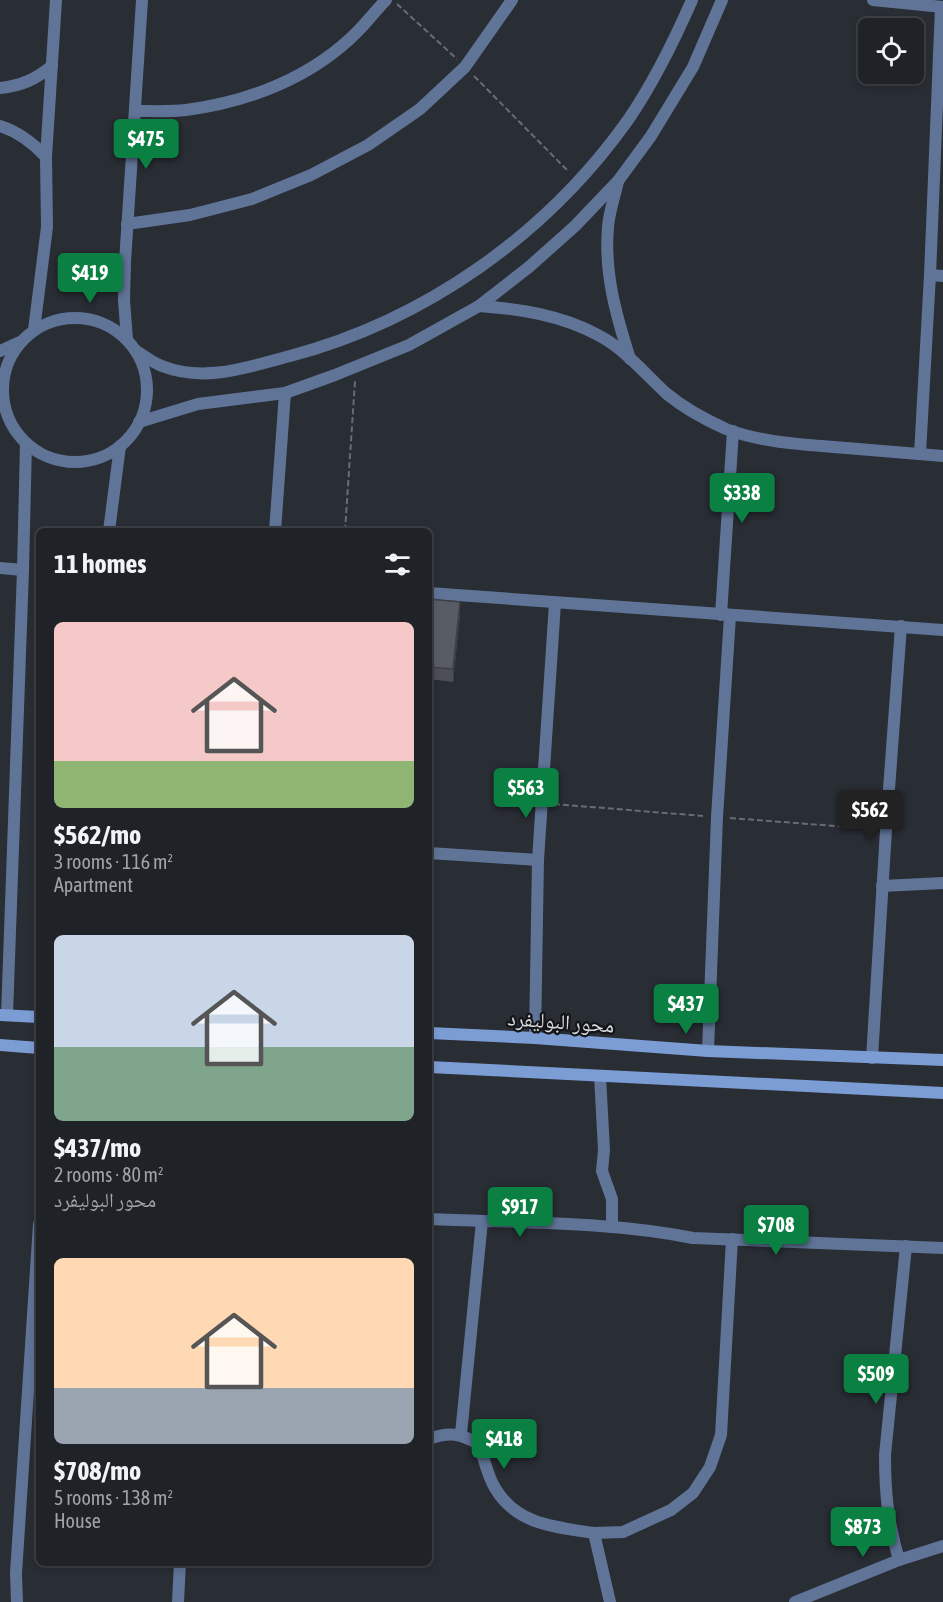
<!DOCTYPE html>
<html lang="en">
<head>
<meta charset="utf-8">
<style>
	body { margin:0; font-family:"Asap Condensed","Noto Naskh Arabic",sans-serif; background:#2c2f33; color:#f1f3f6; height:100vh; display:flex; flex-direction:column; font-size:22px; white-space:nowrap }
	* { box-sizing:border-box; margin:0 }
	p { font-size:20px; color:#a1a4a7 }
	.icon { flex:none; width:33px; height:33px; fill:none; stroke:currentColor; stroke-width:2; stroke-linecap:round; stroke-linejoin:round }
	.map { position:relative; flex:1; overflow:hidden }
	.side { position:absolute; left:36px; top:528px; width:396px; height:1038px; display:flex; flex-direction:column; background:#1f2227; border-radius:9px; box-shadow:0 3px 9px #0003,0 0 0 2px #3c3f44 }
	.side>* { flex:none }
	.tools { position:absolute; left:858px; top:18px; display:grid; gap:12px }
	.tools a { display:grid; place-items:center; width:66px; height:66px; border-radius:9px; background:#1f2227; box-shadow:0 3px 9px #0003,0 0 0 2px #3c3f44; font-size:30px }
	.price { position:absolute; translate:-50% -51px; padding:0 14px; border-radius:6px; background:#0b8043; color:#fff; font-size:20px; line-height:39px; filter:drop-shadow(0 2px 3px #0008) }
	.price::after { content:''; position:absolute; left:50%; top:36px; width:18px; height:14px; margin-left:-9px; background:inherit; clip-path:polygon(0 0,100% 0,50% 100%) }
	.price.active { background:#222; color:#fff }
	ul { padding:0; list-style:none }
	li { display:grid; align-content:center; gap:12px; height:318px; padding:0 18px }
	li span { display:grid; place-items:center; height:186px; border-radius:9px; color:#555 }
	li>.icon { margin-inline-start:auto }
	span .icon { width:108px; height:108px; fill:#fffc; stroke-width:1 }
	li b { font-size:26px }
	h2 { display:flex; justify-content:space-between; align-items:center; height:72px; padding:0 18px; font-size:26px }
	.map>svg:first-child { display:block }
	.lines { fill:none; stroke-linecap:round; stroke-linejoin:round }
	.path { stroke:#696d73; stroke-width:2; stroke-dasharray:6 3; stroke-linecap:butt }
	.street { stroke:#607498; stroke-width:12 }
	.secondary { stroke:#7c9cd4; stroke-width:12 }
	.wall { fill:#4c4f56 }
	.shaded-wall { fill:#3e4046 }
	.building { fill:#585c64; stroke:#3e4046; stroke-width:1.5 }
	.labels { text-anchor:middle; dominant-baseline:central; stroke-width:4.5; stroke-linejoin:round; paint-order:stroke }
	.street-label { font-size:21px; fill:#d6d9dd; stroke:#141518 }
</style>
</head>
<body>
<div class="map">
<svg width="943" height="1602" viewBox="0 0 943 1602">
	<rect width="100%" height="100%" fill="#292d34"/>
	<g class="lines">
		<g class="path">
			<path d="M397,4L457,59"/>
			<path d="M474,76L569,172"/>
			<path d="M345,531L355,381"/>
			<path d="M554,804L703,816"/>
			<path d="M730,818L874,829"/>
		</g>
		<g class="street">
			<path d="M873,0L943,7"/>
			<path d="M0,88C21,86 36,79 52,66"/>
			<path d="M135,111C152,111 170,112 186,110C249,102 313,77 358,31C368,21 376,10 386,0"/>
			<path d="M0,126C19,132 33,143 46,157"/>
			<path d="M618,181C615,196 609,212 608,227C604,273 616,315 630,359"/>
			<path d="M127,224L190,215L252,199L311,175L368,145L420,109L465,67L512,0"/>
			<path d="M930,275L943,276"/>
			<path d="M479,306C520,309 561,315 598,335C625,349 645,374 667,394C684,408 706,420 726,429C760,442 797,444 834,447C870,450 907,453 943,456"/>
			<circle cx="75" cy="390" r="72"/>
			<path d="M34,330L47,227L46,157L56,0"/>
			<path d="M127,340L124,300L125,262L142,0"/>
			<path d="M135,350C143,355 153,363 162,366C205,383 248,367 290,356C426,320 547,234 628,120C654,82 674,41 692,0"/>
			<path d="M0,351L20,342"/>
			<path d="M139,422L198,404L285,393L335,375L409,345L479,306L529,267L575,226L618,181L651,136L693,67L722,0"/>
			<path d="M920,454L930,275L941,7"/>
			<path d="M109,531L120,446"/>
			<path d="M275,531L285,393"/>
			<path d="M0,568L23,570"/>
			<path d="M429,593L943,630"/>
			<path d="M721,615L733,431"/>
			<path d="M429,853L538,860"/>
			<path d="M882,886L943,883"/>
			<path d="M7,1015L23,570L26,443"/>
			<path d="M535,1038L538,860L555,603"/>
			<path d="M708,1051L717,817L730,616"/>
			<path d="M872,1058L886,830L901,626"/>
			<path d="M600,1076L604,1150L602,1171L612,1199V1227"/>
			<path d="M429,1219C517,1223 607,1221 693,1238L943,1248"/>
			<path d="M461,1434L482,1221"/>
			<path d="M429,1439C450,1431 461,1434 479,1444C484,1458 487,1475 495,1488C517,1525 555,1527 594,1533"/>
			<path d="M899,1560C888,1522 885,1494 885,1455L906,1246"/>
			<path d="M17,1602L16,1573L39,1224"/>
			<path d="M178,1602L180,1563"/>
			<path d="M610,1602L594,1533L623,1532L671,1510L693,1493L710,1467L721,1435L732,1239"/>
			<path d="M795,1602L899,1560L943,1546"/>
		</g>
		<g class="secondary">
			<path d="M0,1015L39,1017"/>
			<path d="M429,1033L535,1038L708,1051L943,1060"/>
			<path d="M0,1045L39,1048"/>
			<path d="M429,1067L943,1093"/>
		</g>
	</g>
	<path class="wall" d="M429,599L460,614L453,682L429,679Z"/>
	<path class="shaded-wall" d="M460,602V614L453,682V669Z"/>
	<path class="building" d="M429,599L460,602L453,669L429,667Z"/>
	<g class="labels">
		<g class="street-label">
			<text transform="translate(561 1021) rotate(4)">محور البوليفرد</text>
		</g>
	</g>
</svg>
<div class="tools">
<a><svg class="icon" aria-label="locate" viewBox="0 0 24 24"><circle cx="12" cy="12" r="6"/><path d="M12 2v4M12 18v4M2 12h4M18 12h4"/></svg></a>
</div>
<b class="price" style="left:146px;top:170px">$475</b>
<b class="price" style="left:90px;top:304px">$419</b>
<b class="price" style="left:742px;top:524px">$338</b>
<b class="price" style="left:526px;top:819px">$563</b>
<b class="price active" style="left:870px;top:841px">$562</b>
<b class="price" style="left:686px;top:1035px">$437</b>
<b class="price" style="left:520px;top:1238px">$917</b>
<b class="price" style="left:776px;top:1256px">$708</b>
<b class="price" style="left:876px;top:1405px">$509</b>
<b class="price" style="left:504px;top:1470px">$418</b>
<b class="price" style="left:863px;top:1558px">$873</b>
<section class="side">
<h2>11 homes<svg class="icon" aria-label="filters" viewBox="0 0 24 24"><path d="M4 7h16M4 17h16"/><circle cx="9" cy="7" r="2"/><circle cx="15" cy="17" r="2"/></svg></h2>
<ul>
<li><span style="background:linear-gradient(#f6c9c9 75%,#8fb573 0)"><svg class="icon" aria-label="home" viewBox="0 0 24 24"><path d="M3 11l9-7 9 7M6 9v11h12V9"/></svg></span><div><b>$562/mo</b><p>3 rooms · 116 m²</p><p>Apartment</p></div></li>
<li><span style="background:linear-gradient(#c9d6e8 60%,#7fa58c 0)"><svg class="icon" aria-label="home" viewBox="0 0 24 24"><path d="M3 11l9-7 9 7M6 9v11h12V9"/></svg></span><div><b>$437/mo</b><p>2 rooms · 80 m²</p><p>محور البوليفرد</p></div></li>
<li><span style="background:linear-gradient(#ffd9b3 70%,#9aa5b1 0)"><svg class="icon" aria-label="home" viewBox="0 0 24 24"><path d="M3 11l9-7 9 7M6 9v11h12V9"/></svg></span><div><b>$708/mo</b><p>5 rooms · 138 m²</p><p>House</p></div></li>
</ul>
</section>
</div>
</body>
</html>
